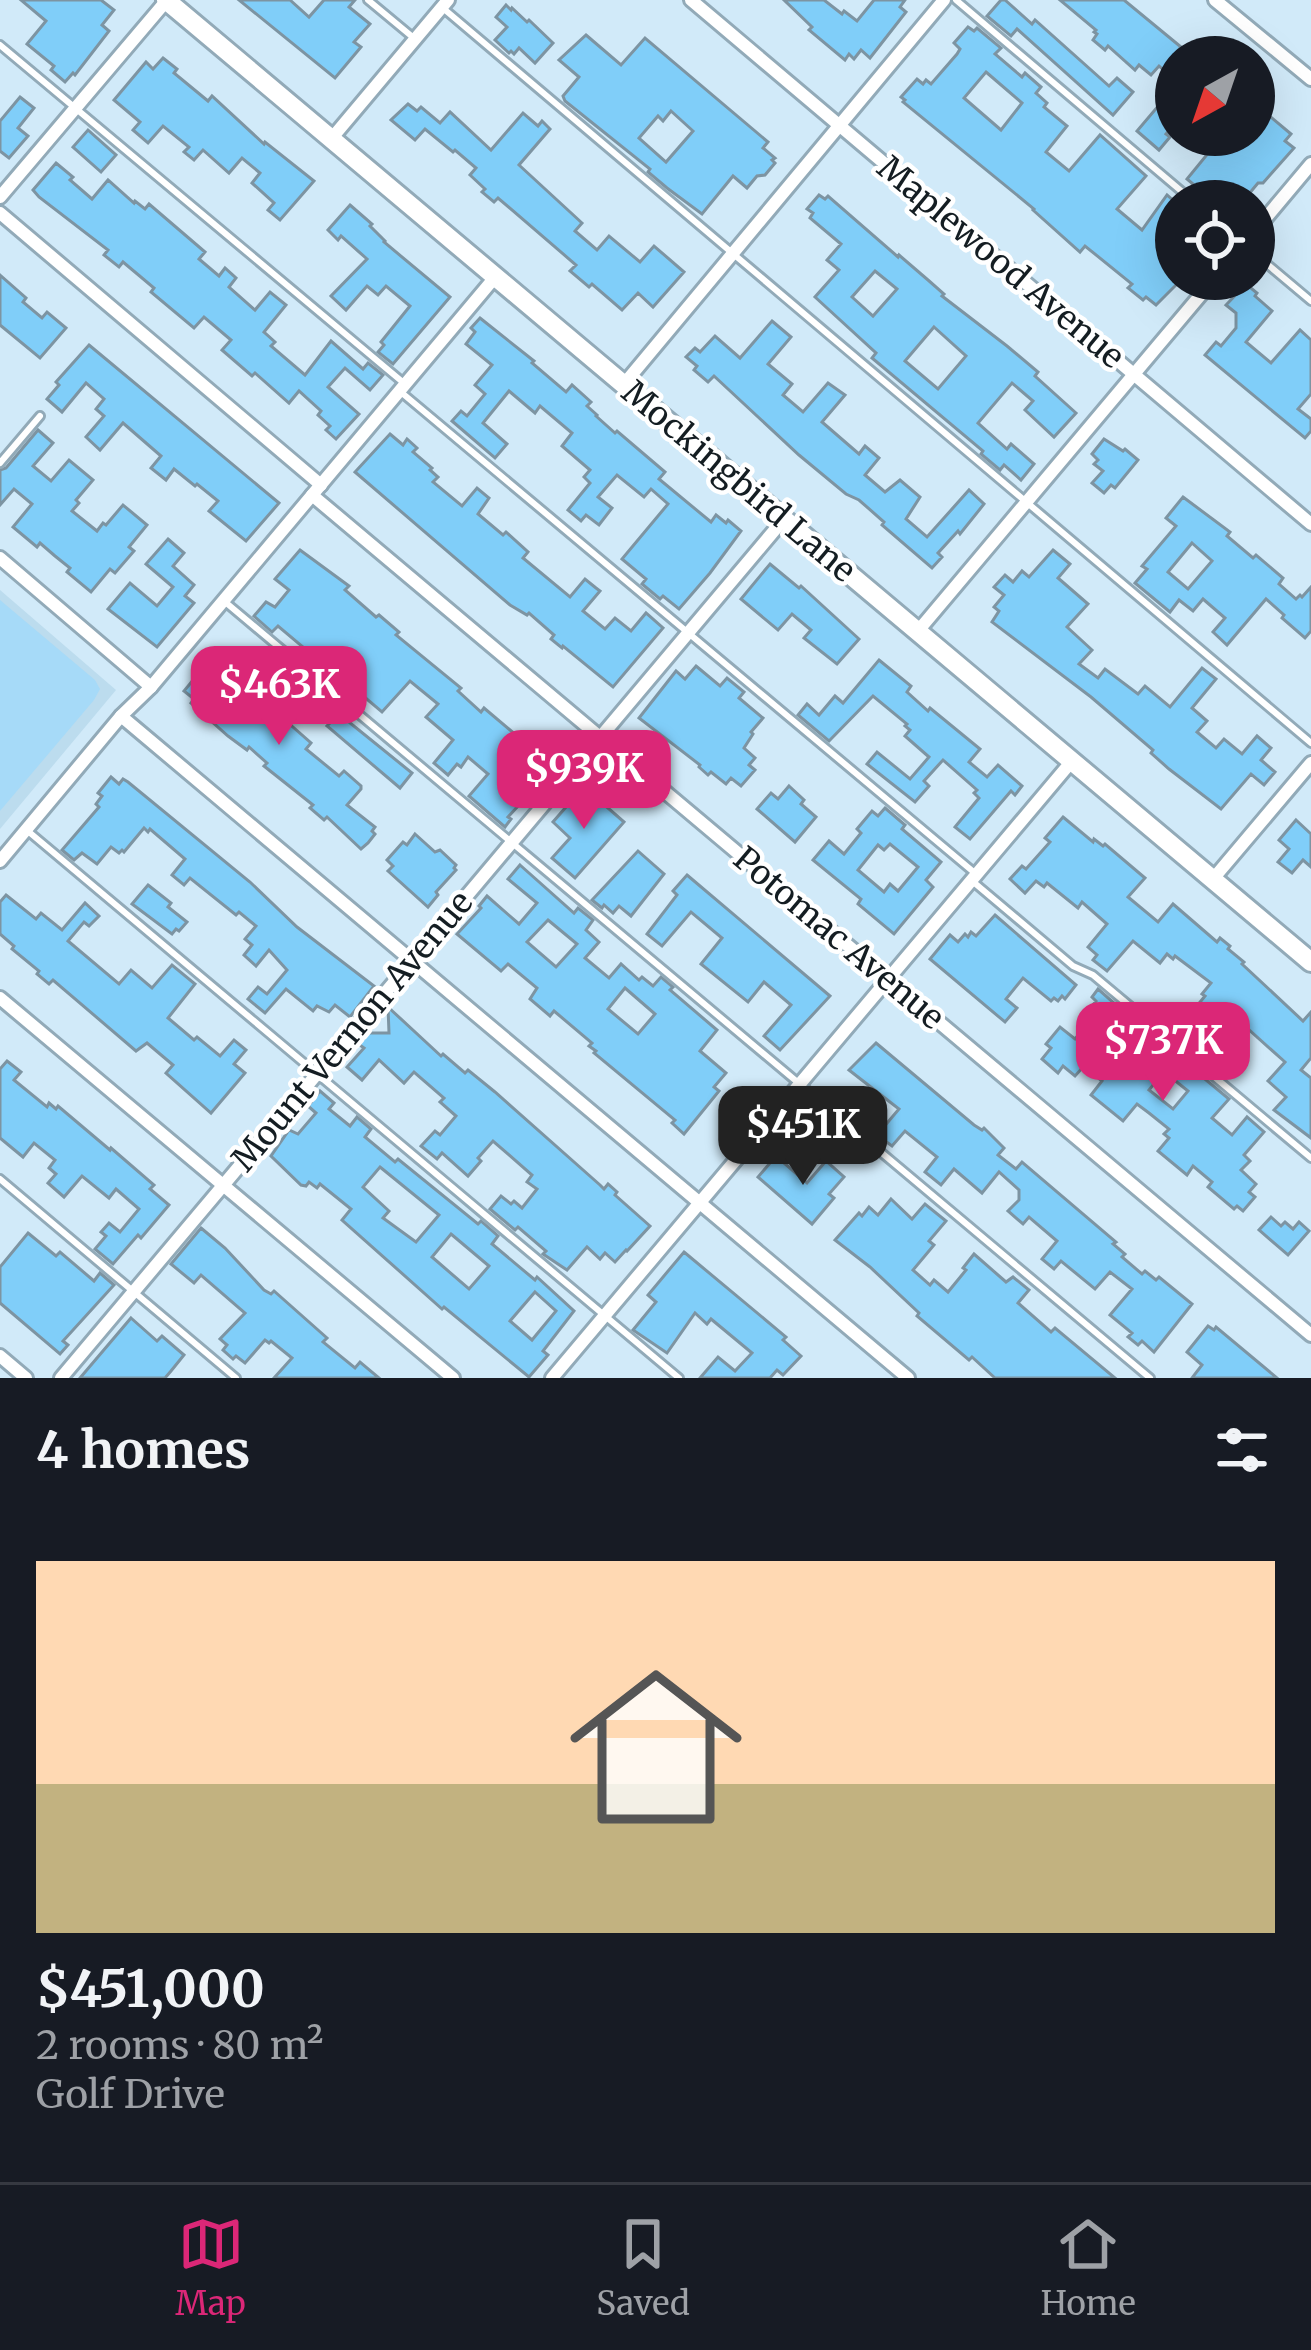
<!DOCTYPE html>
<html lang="en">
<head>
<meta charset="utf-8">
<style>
	body { margin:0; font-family:Merriweather,serif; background:#20242c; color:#f1f3f6; height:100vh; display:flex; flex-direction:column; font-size:45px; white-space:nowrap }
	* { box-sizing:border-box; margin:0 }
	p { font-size:39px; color:#9ea1a6 }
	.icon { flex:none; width:66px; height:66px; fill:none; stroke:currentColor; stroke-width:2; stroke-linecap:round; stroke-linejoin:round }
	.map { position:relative; height:1378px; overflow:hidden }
	.sheet { display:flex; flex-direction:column; background:#171b24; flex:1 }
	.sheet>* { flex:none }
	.needle { width:78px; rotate:220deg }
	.tools { position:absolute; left:1155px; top:36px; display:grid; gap:24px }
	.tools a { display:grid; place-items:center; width:120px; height:120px; border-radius:50%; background:#171b24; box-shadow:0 12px 48px #0002; font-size:60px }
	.price { position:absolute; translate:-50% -102px; padding:0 27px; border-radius:24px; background:#db2777; color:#fff; font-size:39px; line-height:78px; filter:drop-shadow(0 3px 6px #0008) }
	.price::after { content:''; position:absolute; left:50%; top:72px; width:36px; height:27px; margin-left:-18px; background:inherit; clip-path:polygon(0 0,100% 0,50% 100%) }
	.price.on { background:#222; color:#fff }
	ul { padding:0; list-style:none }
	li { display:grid; align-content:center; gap:24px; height:636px; padding:0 36px }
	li+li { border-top:3px solid #363941 }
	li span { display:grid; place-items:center; height:372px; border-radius:0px; color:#555 }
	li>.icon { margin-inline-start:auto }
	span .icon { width:216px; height:216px; fill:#fffc; stroke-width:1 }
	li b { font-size:51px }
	h2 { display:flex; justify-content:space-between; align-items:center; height:144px; padding:0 36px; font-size:51px }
	.tabs { display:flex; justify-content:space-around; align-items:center; height:168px; border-top:3px solid #363941; background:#171b24; font-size:33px; color:#9ea1a6 }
	.tabs a { display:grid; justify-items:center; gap:6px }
	.tabs .on { color:#db2777 }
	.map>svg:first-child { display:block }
	.built { fill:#bcdcee }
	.green { fill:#a6daf8 }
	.building { fill:#80cef9; stroke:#7d94a2; stroke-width:3; fill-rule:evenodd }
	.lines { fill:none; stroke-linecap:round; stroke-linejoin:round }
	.service-casing { stroke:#92aab8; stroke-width:12 }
	.minor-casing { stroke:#92aab8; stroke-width:18 }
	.secondary-casing { stroke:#92aab8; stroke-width:24 }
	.service { stroke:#fff; stroke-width:6 }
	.minor { stroke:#fff; stroke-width:12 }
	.secondary { stroke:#fff; stroke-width:18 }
	.labels { text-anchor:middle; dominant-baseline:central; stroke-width:9; stroke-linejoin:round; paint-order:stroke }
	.street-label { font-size:33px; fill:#141d22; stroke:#fff }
</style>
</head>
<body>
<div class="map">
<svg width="1311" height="1378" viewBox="0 0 1311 1378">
	<rect width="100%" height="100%" fill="#d1eaf9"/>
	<path class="built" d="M0,590L116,690L0,829Z"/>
	<path class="green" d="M0,600L95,680L100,689L94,700L0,811Z"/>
	<g class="building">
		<path d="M21,0H101L114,10L102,25L109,31L75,75L73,73L65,82L51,70L54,66L27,44L46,21Z"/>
		<path d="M239,0H290L309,17L324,0H355L349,7L370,24L354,42L361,47L335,78Z"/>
		<path d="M784,0H824L842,14L844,11L857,21L874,0H905L900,7L906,12L870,58L861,50L854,59L849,54L845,60L809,30L812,27Z"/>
		<path d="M1001,0H1005L1032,24L1035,20L1109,86L1117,78L1133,92L1113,115L1017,29L1011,36L987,16Z"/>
		<path d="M1060,0H1124L1181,47L1176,53V81L1159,66L1151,75L1139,65L1135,70L1108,46L1105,50L1093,40L1097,34L1094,32L1096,30Z"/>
		<path d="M506,5L511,10L512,8L527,22L529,20L553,43L535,63L519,48L514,54L511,51L509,53L495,40L507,27L496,17Z"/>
		<path d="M968,27L974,31L977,28L1001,48L995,54L1022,77L1025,73L1041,87L1036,93L1047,103L1044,107L1067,126L1046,152L1069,171L1100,135L1146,176L1117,209L1142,230L1167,195L1176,203V285L1156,305L1146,297L1143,300L1128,288L1132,284L1085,246L1080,252L1033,210L1034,209L903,102L905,100L901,97L917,79L923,84L926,80L931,84L957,54L960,49L954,43ZM986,72L1022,103L1001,130L964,98Z"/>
		<path d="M586,35L621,65L645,38L768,142L763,148L775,158L772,160L775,163L765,175L757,176L747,188L733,176L702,214L667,188L648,172L650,169L565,101L563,96L579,77L559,60ZM671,111L693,131L666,162L639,138L658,116L663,121Z"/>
		<path d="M163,58L177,69L174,73L208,101L212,96L264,144L265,142L314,181L280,220L268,210L274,203L252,183L260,173L242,158L229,173L203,150L194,160L184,152L189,147L163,126L148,143L133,130L140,122L114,100L146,62L153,69Z"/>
		<path d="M1176,85V122L1166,134L1170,137L1159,150L1137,131Z"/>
		<path d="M20,97L34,108L18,128L28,136L9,158L0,151V121Z"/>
		<path d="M1254,103L1291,134L1285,141L1294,148L1263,183H1258L1243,201H1213L1187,179L1223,135H1254Z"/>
		<path d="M408,104L417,111L421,107L440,123L450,112L491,150L523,113L538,126L542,121L550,129L519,165L582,223L575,231L597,250L609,236L640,262L654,246L684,272L653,307L638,293L622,310L592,284L589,287L570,271L576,265L498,198L494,202L482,192L485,189L470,175L476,168L455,150L453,152L425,129L415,140L391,120Z"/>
		<path d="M88,130L116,155L101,172L73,147Z"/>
		<path d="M56,163L73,177L70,180L92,199L108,180L134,203L135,201L145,209L149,204L205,252L199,259L219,276L225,268L236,278L229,287L255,310L270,292L286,305L264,332L275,342L271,346L305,375L331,341L363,369L368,363L383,375L370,390L345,368L328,387L359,414L336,439L326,430L330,426L318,415L321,411L299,391L289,403L255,373L252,376L222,350L231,340L204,317L194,328L151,292L154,288L123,262L119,267L104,255L108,250L39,197L33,190Z"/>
		<path d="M819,195L825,199L828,196L898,257L899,255L928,280L944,294L942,296L1007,346L1038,372L1035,376L1076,413L1054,437L1025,410L1033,401L1012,383L978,423L1007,449L1011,444L1034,464L1021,480L1004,465L1000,470L981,454L983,451L872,358L876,353L815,297L839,270L827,260L841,244L810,218L813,213L807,209ZM875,271L897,289L873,316L852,297ZM934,327L966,356L938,389L905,361Z"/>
		<path d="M350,205L372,224L370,226L385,241L384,242L450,297L393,364L378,352L384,345L381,342L410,306L386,286L378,295L367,286L346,310L331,296L367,259L341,236L338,240L328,230Z"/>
		<path d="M0,275L26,298L23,302L42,318L47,312L66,328L40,358L0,325Z"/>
		<path d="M1246,284L1257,293L1255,296L1272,311L1246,342L1271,363L1300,330L1311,340V394L1298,409L1311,419V431L1305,438L1205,355L1216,342L1221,346L1236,328V313L1226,305Z"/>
		<path d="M480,318L534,361L532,363L566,392L572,385L591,402L587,406L597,415L596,416L615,433L617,431L665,472L659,479L711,522L716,515L726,523L728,520L741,531L710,573L679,609L663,596L660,599L642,584L646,579L622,559L668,504L651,489L644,497L617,475L598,497L612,508L599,525L586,515L581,521L568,510L590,483L584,477L590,470L562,446L572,433L540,406L535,413L509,391L483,423L507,444L495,458L452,421L461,411L467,416L485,394L475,385L492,365L466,344L475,332L471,328Z"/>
		<path d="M772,321L791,337L768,364L792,384L783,395L803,412L828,383L845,395L822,422L859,454L865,446L879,458L865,475L885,492L900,480L920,497L906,519L927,537L969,490L984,504L960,534L958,531L938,553L942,557L932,568L882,525L884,522L859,500L846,494L799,455L714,376L708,382L694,370L697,366L686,357L695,348L700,352L715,336L740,358Z"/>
		<path d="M89,345L279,503L246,541L209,511L218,501L197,484L195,486L174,469L166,480L151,468L161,456L123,423L100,450L86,437L104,416L96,409L104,399L86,383L62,412L47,399L59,385L56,382Z"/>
		<path d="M38,430L53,443L33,466L51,481L69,460L93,480L76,500L79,503L72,511L97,531L103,523L106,525L123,505L147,525L129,547L134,551L115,573L110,569L91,592L67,572L70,568L55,556L40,543L37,547L13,527L32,504L14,489L0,505V470L6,468Z"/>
		<path d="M390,434L403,445L407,439L417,448L413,452L432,468L430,470L438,477L433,482L462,506L477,488L489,498L478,514L503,535L506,532L528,552L523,558L570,597L585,579L596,588L600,591L583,611L605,629L615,618L631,631L646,613L663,628L613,687L563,646L562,648L551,639L554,635L529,613L527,615L510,605L355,472Z"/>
		<path d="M1104,439L1123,451L1125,449L1138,460L1115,488L1111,485L1104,493L1092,483L1103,471L1094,464L1098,460L1092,454Z"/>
		<path d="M1183,497L1230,532L1227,536L1253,558L1256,555L1283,578L1279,584L1296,599L1300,595L1302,597L1311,587V631L1305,638L1282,618L1284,615L1266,599L1227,645L1213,632L1225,618L1203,599L1193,611L1179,600L1170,612L1135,583L1147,569L1142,566L1176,526L1166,518ZM1192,543L1212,561L1188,589L1168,572Z"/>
		<path d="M168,539L184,553L173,566L194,585L185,596L194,603L157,647L108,609L130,583L157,606L173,587L146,564Z"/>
		<path d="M300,550L349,586L345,590L376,617L379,615L399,632L396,635L461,688L458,691L481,712L484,708L535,751L532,754L540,761L537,764L545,770L516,803L519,805L508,817L511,819L505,827L469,796L488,774L468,757L461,767L457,764L448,775L434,763L453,740L426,717L438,704L410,681L382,712L355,689L351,694L337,683L341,679L278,626L272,632L254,616L266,602L275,607L289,590L275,579Z"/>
		<path d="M1053,550L1070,564L1058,578L1088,604L1067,627L1092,650L1079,664L1098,678L1105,669L1138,694L1145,686L1170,707L1202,668L1216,679L1192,708L1207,721L1197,732L1216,748L1224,739L1242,754L1257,736L1271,748L1261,760L1275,772L1264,785L1251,774L1221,809L1169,769L1151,753L1153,750L1091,697L992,622L999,611L994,607L1004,595L994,587L1005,575L1013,582L1022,571L1029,577Z"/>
		<path d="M770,564L799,588L801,586L859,639L837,664L804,638L811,630L792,614L778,630L741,599Z"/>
		<path d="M879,660L911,686L907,692L928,711L930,708L980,749L969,762L987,777L998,765L1022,786L1015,795L1011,791L970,839L955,827L979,798L974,793L977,790L943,760L924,781L929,786L915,802L867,764L877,752L910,779L929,757L905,736L910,730L905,726L907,724L873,696L829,741L798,715L807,704L819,715L835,696L843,703Z"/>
		<path d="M212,664L244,692L255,678L267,689L262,695L288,717L285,720L311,743L306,749L339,776L344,771L361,786V789L347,805L375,827L372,831L375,834L368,843L361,849L327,817L324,820L310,808L313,805L264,766L267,763L249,747L247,750L228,736L191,703L194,699L184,691L203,668L206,670Z"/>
		<path d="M696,666L720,686L727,678L744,692L739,698L763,718L751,732L753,734L744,748L755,758L749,765L755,770L741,786L731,778L726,784L711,772L708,775L699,767L700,765L639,718L676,671L685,679Z"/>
		<path d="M339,714L412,773L400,788L327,726Z"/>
		<path d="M111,777L119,784L123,779L128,782L250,882L297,927L374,986L350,1017L335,1005L329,1012L317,1006L313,1011L286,989L265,1013L248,999L258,987L267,994L287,970L269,950L256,966L244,955L252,945L245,939L256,926L239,912L236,915L190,878L184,885L172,875L185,859L150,829L148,832L144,828L124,852L122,850L119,853L111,847L97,864L82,853L74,860L62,850L99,807L96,804L102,796L98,793Z"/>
		<path d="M789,786L804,800L801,804L816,817L795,842L757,809L771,793L778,799Z"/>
		<path d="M580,791L596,806L600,801L624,822L575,878L552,858L570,838L553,822Z"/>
		<path d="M885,808L905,825L902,829L941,862L926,880L933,887L894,934L858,904L861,899L813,860L829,841L844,854L861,833L857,829L872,811L878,816ZM890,844L918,867L898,891L890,884L884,892L858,870L878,845L884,850Z"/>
		<path d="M1063,817L1093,842L1094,839L1103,846L1105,844L1145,878L1128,897L1158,922L1173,904L1217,942L1220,938L1230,946L1228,949L1244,962L1242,964L1303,1021L1311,1012V1058L1301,1070L1311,1078V1138L1274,1110L1286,1097L1268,1081L1285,1062L1248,1029L1226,1055L1200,1033L1189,1046L1180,1038L1184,1034L1178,1029L1205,996L1202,994L1211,983L1175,956L1173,959L1167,954L1160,963L1133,941L1107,971L1093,960L1097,955L1088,947L1107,924L1082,902L1078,908L1047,883L1044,887L1036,881L1025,893L1010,879L1022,866L1026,869L1050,842L1045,838Z"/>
		<path d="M1296,820L1311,834V867L1303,860L1292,873L1278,862L1289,849L1279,840Z"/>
		<path d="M415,834L435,852L440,850L456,865L454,868L456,870L436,892L438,895L428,907L388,871L393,866L387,860L403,842L407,845Z"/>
		<path d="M638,851L664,874L631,916L619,906L613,913L604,905L602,908L592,900Z"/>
		<path d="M520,865L574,913L578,908L593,920L586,930L599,942L585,958L609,978L621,964L639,980L642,977L653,986L661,977L673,987L670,990L717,1030L700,1051L726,1073L714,1087L719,1091L684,1134L672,1123L675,1120L594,1053L596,1051L589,1046L592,1043L554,1011L550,1016L530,999L537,988L508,964L501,971L457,934L481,908L479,906L487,896L519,924L537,903L508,879ZM548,920L577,944L556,967L527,942ZM625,988L655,1014L638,1034L608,1009Z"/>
		<path d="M687,875L830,996L780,1050L764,1036L791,1005L764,982L748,1002L701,964L722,938L691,912L662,946L647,934L677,895L673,891Z"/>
		<path d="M148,885L171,903L168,907L187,922L179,931L176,929L172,934L132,904Z"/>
		<path d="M6,895L36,919L41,913L62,930L85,903L99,916L89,926L84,922L68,941L119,984L131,970L152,988L172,965L195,984L168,1018L194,1040L197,1037L220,1056L234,1040L246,1050L234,1064L245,1073L211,1113L166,1073L173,1065L147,1043L136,1051L53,980L49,984L37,974L39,971L12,949L14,946L0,934V902Z"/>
		<path d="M995,915L1076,985L1065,999L1062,996L1058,1001L1054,998L1051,1001L1023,978L1006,999L1017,1008L1005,1022L930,959L950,935L958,942L965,934L968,937L971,932L976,936Z"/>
		<path d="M1098,989L1140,1026L1130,1038L1113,1023L1092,1048L1114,1067L1126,1053L1146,1070L1151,1063L1163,1073L1149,1090L1173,1109L1188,1091L1157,1066L1170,1050L1229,1099L1212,1118L1232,1135L1247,1117L1264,1132L1244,1155L1250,1161L1241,1170L1256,1184L1249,1192L1255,1197L1243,1211L1237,1206L1234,1209L1208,1187L1212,1182L1193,1166L1187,1175L1158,1151L1169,1138L1164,1134L1169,1129L1149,1113L1137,1104L1123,1121L1091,1095L1102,1081L1084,1066L1075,1076L1063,1066L1058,1073L1042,1059L1051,1048L1046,1044L1060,1027L1075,1039L1095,1015L1089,1010L1096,1001L1092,997Z"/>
		<path d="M388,1007L441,1056L443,1054L465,1073L468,1070L495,1092L600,1185L604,1189L608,1184L617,1192L615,1195L650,1226L627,1251L626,1250L615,1262L605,1253L600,1259L587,1247L567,1270L543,1254L546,1251L518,1227L515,1230L490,1209L501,1196L511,1204L514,1201L522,1208L537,1189L527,1182L532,1175L493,1141L478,1158L481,1161L468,1176L442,1153L437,1159L421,1146L435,1131L440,1135L456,1116L440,1102L444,1098L414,1072L404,1083L379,1060L362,1080L347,1067L364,1048L357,1043L365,1033H389Z"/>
		<path d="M876,1043L974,1125L982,1130L984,1128L1004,1148L998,1155L1016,1169L1022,1162L1116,1242L1113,1244L1125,1254L1122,1257L1142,1274L1145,1271L1156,1280L1159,1277L1192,1304L1154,1352L1142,1341L1138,1345L1128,1337L1132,1333L1110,1315L1132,1289L1110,1272L1095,1289L1061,1261L1054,1269L1042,1259L1057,1241L1029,1217L1023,1224L1008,1211L1019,1200V1190L999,1172L982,1193L954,1169L941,1185L925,1172L937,1157L905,1131L892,1146L877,1135L899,1109L849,1070Z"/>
		<path d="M7,1061L21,1072L14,1080L47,1107L49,1103L56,1109L58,1106L110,1150L111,1148L154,1185L150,1189L169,1205L141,1238L138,1235L113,1264L95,1249L106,1236L101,1232L109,1223L120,1232L139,1209L116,1189L109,1198L82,1176L64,1197L48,1183L56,1174L49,1168L55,1160L34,1143L23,1157L0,1138V1069Z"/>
		<path d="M320,1091L334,1103L329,1109L350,1126L357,1117L371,1129L365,1137L395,1162L398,1159L478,1224L481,1221L498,1236L492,1244L535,1280L537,1277L574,1311L543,1351L548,1355L529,1377L444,1307L442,1309L342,1220L351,1209L320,1184L317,1188L309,1182L306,1186L301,1185L271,1156L289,1130L298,1134L316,1113L308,1106ZM380,1167L439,1215L416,1242L383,1218L389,1211L363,1187ZM451,1234L489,1266L469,1289L432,1257ZM535,1292L556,1311L532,1340L510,1321Z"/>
		<path d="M815,1107L843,1132L828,1150L801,1123Z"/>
		<path d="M776,1156L807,1183L826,1161L844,1177L829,1194L834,1198L812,1224L758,1177Z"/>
		<path d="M891,1199L912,1219L925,1204L946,1221L929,1241L934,1245L913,1270L930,1285L934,1280L948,1292L966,1270L963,1268L974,1254L1006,1282L1013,1277L1029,1290L1018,1303L1051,1332L1055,1328L1115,1378H995L972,1357L969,1360L917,1316L919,1313L870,1267L835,1240L859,1213L862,1216L869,1207L878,1215Z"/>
		<path d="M1271,1217L1281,1226L1285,1222L1293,1229L1299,1222L1309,1231L1288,1255L1259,1230Z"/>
		<path d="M201,1228L225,1248L264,1290L271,1294L274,1291L327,1338L323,1342L355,1368L360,1362L379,1378H274L292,1358L271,1341L269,1343L265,1340L245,1363L236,1356L233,1359L223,1350L227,1345L220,1339L245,1313L201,1275L194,1283L171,1264Z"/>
		<path d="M28,1233L56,1256L60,1252L94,1281L100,1273L114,1285L63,1341L68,1345L60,1354L0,1303V1267Z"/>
		<path d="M684,1252L786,1337L783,1340L801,1356L783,1375L777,1370L770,1378H700L718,1357L735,1371L752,1353L711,1319L707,1324L695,1313L667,1353L633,1330L656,1302L648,1295Z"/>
		<path d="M131,1318L157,1341L162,1336L184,1355L171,1371L165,1378H80Z"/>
		<path d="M1208,1326L1214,1330L1216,1327L1277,1378H1192L1202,1365L1187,1352Z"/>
	</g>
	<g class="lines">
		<g class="service-casing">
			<g id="service">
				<path d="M368,0L415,39"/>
				<path d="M956,0L1193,201"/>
				<path d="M444,9L1311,743"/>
				<path d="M0,45L405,384"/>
				<path d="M1254,253L1311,301"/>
				<path d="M402,393L976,874"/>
				<path d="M0,463L40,416"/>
				<path d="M224,601L1150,1378"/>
				<path d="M29,832L679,1378"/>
				<path d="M971,880L1073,966L1093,975L1311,1158"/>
				<path d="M0,1179L236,1378"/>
			</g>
		</g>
		<g class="minor-casing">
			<g id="minor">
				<path d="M691,0L1311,524"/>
				<path d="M1215,0L1311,79"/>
				<path d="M332,138L448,0"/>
				<path d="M0,197L167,0"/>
				<path d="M0,213L321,485"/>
				<path d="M1254,232L1311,164"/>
				<path d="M624,384L944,0"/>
				<path d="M312,495L1311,1335"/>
				<path d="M0,558L151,687"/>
				<path d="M918,631L1214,279"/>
				<path d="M121,716L908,1378"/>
				<path d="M0,861L121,716L151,687L496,276"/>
				<path d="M1213,879L1311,763"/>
				<path d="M0,998L453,1378"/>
				<path d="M0,1356L26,1378"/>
				<path d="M61,1378L784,519"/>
				<path d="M552,1378L1072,761"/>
			</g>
		</g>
		<g class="secondary-casing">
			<path id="secondary" d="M166,0L1311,962"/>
		</g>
		<use href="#service" class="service"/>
		<use href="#minor" class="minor"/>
		<use href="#secondary" class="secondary"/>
	</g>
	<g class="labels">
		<g class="street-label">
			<text transform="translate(1001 262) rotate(40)">Maplewood Avenue</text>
			<text transform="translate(739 481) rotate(40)">Mockingbird Lane</text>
			<text transform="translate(839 938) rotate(40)">Potomac Avenue</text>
			<text transform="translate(352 1031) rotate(-50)">Mount Vernon Avenue</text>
		</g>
	</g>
</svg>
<div class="tools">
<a><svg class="needle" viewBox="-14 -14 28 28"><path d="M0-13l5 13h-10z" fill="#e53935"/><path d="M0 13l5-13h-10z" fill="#9ea1a6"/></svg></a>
<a><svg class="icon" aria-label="locate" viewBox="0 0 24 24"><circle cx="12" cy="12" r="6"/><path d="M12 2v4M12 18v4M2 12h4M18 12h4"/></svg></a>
</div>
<b class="price" style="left:279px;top:748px">$463K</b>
<b class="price" style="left:584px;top:832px">$939K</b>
<b class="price" style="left:1163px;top:1104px">$737K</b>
<b class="price on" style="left:803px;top:1188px">$451K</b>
</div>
<section class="sheet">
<h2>4 homes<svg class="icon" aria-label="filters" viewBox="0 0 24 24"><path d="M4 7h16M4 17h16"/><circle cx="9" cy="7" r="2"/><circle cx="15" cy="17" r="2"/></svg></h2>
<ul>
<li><span style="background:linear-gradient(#ffd9b3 60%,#c2b280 0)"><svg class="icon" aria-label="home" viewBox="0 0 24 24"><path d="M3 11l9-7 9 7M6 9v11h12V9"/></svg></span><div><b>$451,000</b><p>2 rooms · 80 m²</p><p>Golf Drive</p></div></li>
</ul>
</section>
<nav class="tabs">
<a class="on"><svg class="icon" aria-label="map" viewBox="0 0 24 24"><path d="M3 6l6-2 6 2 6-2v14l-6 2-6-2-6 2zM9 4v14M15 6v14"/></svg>Map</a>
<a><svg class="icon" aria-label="saved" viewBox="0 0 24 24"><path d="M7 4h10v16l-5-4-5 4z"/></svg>Saved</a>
<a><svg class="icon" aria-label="home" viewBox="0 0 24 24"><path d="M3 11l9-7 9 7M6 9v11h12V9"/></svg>Home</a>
</nav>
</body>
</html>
